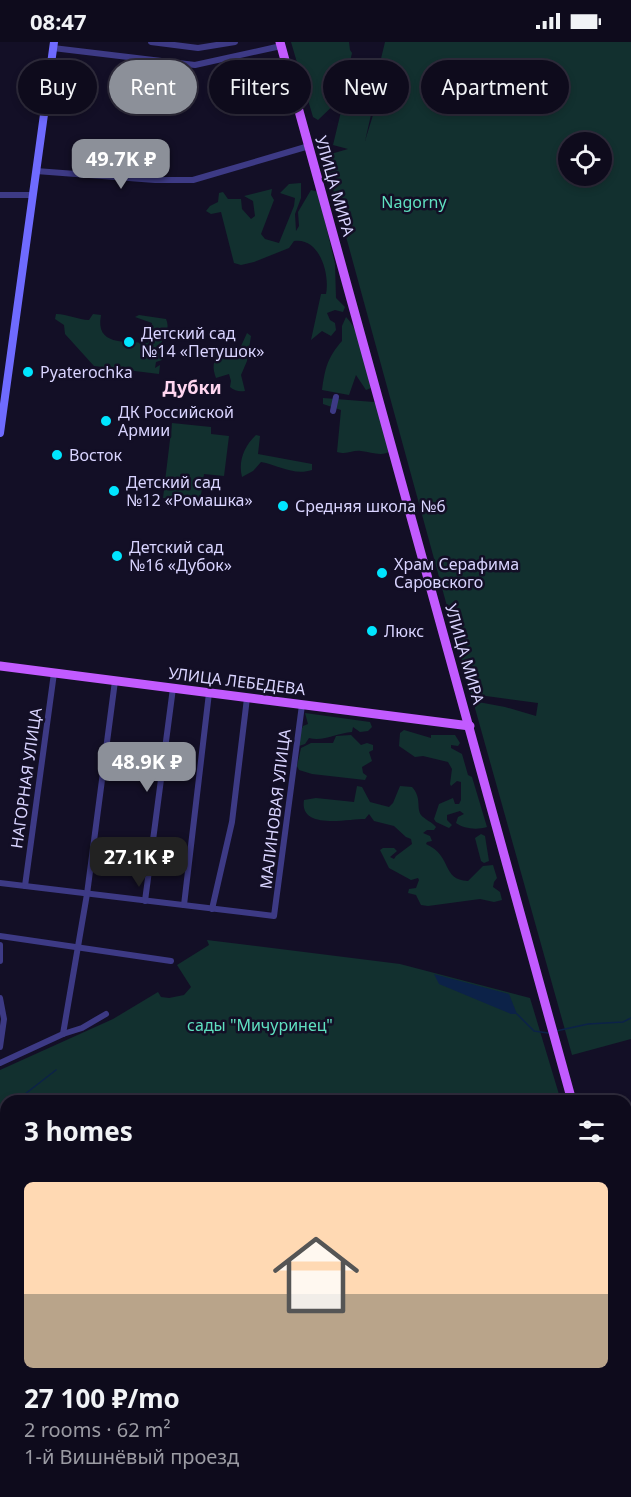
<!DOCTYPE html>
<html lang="en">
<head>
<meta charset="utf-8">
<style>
	body { margin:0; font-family:"Noto Sans",sans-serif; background:#171425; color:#f1f3f6; height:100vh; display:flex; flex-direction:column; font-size:22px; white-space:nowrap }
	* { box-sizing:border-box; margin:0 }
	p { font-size:20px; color:#9b9ba3 }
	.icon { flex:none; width:33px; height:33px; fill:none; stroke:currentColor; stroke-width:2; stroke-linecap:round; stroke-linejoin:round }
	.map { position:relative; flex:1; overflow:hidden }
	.side { position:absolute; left:0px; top:1053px; width:632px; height:402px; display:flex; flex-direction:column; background:#0e0b1c; border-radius:18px 18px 0 0; box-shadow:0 3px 9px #0003,0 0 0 2px #2e2b3b }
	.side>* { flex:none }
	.hud { position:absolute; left:18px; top:18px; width:596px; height:54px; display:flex; gap:12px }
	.fabs { position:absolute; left:558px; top:90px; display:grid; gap:12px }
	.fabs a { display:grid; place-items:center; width:54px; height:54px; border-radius:50%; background:#0e0b1c; box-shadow:0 3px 9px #0003,0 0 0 2px #2e2b3b; font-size:30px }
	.price { position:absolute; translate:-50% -51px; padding:0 14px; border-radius:12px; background:#8c9099; color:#fff; font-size:20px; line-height:39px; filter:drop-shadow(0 2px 3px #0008) }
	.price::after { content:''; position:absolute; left:50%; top:36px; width:18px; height:14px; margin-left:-9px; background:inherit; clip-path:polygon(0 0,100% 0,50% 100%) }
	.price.active { background:#222; color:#fff }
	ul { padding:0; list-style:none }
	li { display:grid; align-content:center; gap:12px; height:318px; padding:0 24px }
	li span { display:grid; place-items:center; height:186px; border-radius:9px; color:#555 }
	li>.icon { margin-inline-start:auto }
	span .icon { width:108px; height:108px; fill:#fffc; stroke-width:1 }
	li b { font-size:26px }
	h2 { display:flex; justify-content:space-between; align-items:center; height:72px; padding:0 24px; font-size:26px }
	.tag { padding:0 21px; border-radius:27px; background:#0e0b1c; box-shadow:0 3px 9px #0003,0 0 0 2px #2e2b3b; font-size:21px; line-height:54px }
	.tag.active { background:#8c9099; color:#fff }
	.status { display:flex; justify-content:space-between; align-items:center; height:42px; padding:0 30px; background:#0e0b1c; direction:ltr }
	.status svg { height:16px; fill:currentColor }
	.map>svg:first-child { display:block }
	.green { fill:#12302f; fill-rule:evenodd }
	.water { fill:#0c2248 }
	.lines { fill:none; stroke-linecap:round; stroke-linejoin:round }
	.stream { stroke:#0c2248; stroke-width:1.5 }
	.street { stroke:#3d3a85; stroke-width:6 }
	.secondary { stroke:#6f6bff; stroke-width:8 }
	.primary { stroke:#c25bff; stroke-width:9 }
	.poi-dot { fill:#00e5ff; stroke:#130f26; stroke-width:2 }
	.labels { text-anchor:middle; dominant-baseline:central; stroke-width:5; stroke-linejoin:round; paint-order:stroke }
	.street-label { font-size:16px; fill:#d9d4ff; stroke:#130f26 }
	.park-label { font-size:16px; fill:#5fe0c0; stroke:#130f26 }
	.poi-label { font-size:16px; fill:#d9d4ff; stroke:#130f26; text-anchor:start }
	.neighbourhood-label { font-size:18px; font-weight:bold; fill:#ffd6f0; stroke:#130f26 }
</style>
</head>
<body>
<div class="status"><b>08:47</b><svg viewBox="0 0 49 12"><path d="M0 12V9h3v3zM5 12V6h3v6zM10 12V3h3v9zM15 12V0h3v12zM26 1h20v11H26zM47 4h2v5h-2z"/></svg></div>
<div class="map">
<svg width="631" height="1455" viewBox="0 0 631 1455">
	<rect width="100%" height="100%" fill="#130f26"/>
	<g class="green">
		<path d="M291,0H349L350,8L352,11L342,55L318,78L313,75Z"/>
		<path d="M385,0H631V997L572,1013L473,659L505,665L536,674L538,661L471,652L324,114L348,107L333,103L344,57L373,64L365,99L377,60L371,58ZM568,100H602V134H568Z"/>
		<path d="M301,141V156L295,172L296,189L299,184L298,170L311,148L318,150L335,222L336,256L345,265L343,270L335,268L327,271L330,278L335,281L336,288L331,294L322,289L311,298L321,252H326C330,233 320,195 294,199L289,206L254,220L241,223L234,221L221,170L211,172L206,169L210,164L218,160L219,151L223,150L228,157H241L242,167L251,177L255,174L253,159L244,154L272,147L271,153L274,158L261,192L265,197L279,201L294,164L295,156L280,151L289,142Z"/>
		<path d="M56,272C68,272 78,278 89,278L93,272L101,273C95,304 124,299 148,301L152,281L135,275L139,273L166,277C170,286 166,293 161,301L165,305L162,318L156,320L155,326L160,323L159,332L94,324L65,292L64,283L55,277Z"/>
		<path d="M346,275C361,289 366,327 371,346L366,348L356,333L349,353L322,348C325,327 327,316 342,299V284Z"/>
		<path d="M247,291L251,294L247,319L241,333L245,349C239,350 235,349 230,345L231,339L229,332L216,336C212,325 213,320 219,309H228L237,313Z"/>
		<path d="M323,356L374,360L382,368L391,409C381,415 372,410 361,409C352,408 348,413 337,410L341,368L323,362Z"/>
		<path d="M172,381L211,385V392L229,394L224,434L204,432L200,460L163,456Z"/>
		<path d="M256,393L260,394L258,412L312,422V428C294,434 278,423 261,420L253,429L242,435C238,420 244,404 256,393Z"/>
		<path d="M305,671L370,680L372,685L368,689L360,690L353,685L352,690C337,691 323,700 309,696L305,702L299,704L297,698L303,684L308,682Z"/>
		<path d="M404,688L431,696V693H455L460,701L458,704L451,703V706L462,712L468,733L472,735L487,785C477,788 464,787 456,781L458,775L464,772L460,769L447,773V778L452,783L449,786L436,780L434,777L439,762L453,756L455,762H459L461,758V740L457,739L451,744L450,742L452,727L448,720L423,714L415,715L399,704L400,691Z"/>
		<path d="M351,693L361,703L367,701L373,703V708L369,710L372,719L362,725L363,731L367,734L365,738L312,732L299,728L297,724L301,706L311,701H333L336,694Z"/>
		<path d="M357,744L362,745L370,760L389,765L393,761L400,744L412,745C422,756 416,765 421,773C424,777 432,780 436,785L434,788H427L423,791L430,794L432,799L427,800L426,802C453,814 441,838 468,839L483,824L493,823L497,836L494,840L493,845L500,850L502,858L494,860L480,857L428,864L421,863L416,853L408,851L409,847L416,846L419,838L418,836L411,838L389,826L380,808L383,806H394L397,809L390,815L394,817L396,814L412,802L411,797L406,795L394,784L374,779L369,772L365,777C347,777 299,788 304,758L316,756L354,760Z"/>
		<path d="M481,792L485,794L489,819L484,821L481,819L475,796Z"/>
		<path d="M207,898L400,922L530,956L561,1059H6V1449H626V1226L631,1236V1455H0V1028L113,977L158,950L161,955L169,956L184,953L191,945L177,923L209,903Z"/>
	</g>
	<path class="water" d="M434,932L509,952L517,972H511L439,942Z"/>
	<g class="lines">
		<g class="stream">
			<path d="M517,972L534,989L548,991"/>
			<path d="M556,989L588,982L623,980L631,976"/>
			<path d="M16,1059L56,1028"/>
			<path d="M0,1063L6,1061"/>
		</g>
		<g class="street">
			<path d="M151,0L198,6L235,0"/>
			<path d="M53,6L195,23L281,4"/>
			<path d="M36,129L155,138H193L309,104"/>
			<path d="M0,153H33"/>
			<path d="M333,369L336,355"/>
			<path d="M0,841L274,874L302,663"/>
			<path d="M25,844L54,631"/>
			<path d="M145,859L173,646"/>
			<path d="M184,863L209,651"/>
			<path d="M212,867L232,780L247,656"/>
			<path d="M0,894L171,919"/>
			<path d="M0,903V919"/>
			<path d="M0,956L4,977L0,1005"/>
			<path d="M63,992L87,852L115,639"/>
			<path d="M0,1021L63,992L82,986L106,972"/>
			<path d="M626,1078L631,1077"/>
			<path d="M0,1227L2,1232L6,1231"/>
		</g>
		<path class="secondary" d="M0,391L54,0"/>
		<g class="primary">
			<path d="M280,0L572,1059"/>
			<path d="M0,624L470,684"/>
			<path d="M626,1213L631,1223"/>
		</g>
	</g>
	<g class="poi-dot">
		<circle cx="129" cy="300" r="6"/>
		<circle cx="28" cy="330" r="6"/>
		<circle cx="106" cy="379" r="6"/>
		<circle cx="57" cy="413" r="6"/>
		<circle cx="114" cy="449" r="6"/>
		<circle cx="283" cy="464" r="6"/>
		<circle cx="117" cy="514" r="6"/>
		<circle cx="382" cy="531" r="6"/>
		<circle cx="372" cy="589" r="6"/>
	</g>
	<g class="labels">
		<g class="street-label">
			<text transform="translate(335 144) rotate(74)">УЛИЦА МИРА</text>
			<text transform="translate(465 612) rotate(74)">УЛИЦА МИРА</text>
			<text transform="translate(237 639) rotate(7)">УЛИЦА ЛЕБЕДЕВА</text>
			<text transform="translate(26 736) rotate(-82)">НАГОРНАЯ УЛИЦА</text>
			<text transform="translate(275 767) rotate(-83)">МАЛИНОВАЯ УЛИЦА</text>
		</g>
		<g class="park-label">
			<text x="414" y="160">Nagorny</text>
			<text x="260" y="983">сады "Мичуринец"</text>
		</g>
		<g class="poi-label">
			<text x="141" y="291">Детский сад<tspan x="141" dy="18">№14 «Петушок»</tspan></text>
			<text x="40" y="330">Pyaterochka</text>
			<text x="118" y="370">ДК Российской<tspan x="118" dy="18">Армии</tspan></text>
			<text x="69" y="413">Восток</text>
			<text x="126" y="440">Детский сад<tspan x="126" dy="18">№12 «Ромашка»</tspan></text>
			<text x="295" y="464">Средняя школа №6</text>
			<text x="129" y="505">Детский сад<tspan x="129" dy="18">№16 «Дубок»</tspan></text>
			<text x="394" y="522">Храм Серафима<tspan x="394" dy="18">Саровского</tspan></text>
			<text x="384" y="589">Люкс</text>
		</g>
		<g class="neighbourhood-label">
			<text x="192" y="345">Дубки</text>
		</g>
	</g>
</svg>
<div class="fabs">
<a><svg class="icon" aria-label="locate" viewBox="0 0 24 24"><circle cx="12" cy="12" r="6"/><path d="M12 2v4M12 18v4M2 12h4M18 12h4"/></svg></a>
</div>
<b class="price" style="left:121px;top:148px">49.7K ₽</b>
<b class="price" style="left:147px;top:751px">48.9K ₽</b>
<b class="price active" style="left:139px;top:846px">27.1K ₽</b>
<div class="hud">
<a class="tag">Buy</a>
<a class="tag active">Rent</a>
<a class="tag">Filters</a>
<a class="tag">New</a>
<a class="tag">Apartment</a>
</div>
<section class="side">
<h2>3 homes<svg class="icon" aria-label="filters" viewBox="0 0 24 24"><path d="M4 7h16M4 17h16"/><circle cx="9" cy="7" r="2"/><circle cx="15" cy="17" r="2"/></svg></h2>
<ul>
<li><span style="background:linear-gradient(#ffd9b3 60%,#b9a48a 0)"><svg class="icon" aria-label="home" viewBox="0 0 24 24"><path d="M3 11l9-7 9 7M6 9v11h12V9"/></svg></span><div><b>27 100 ₽/mo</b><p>2 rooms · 62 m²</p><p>1-й Вишнёвый проезд</p></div></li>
</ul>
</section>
</div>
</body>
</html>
